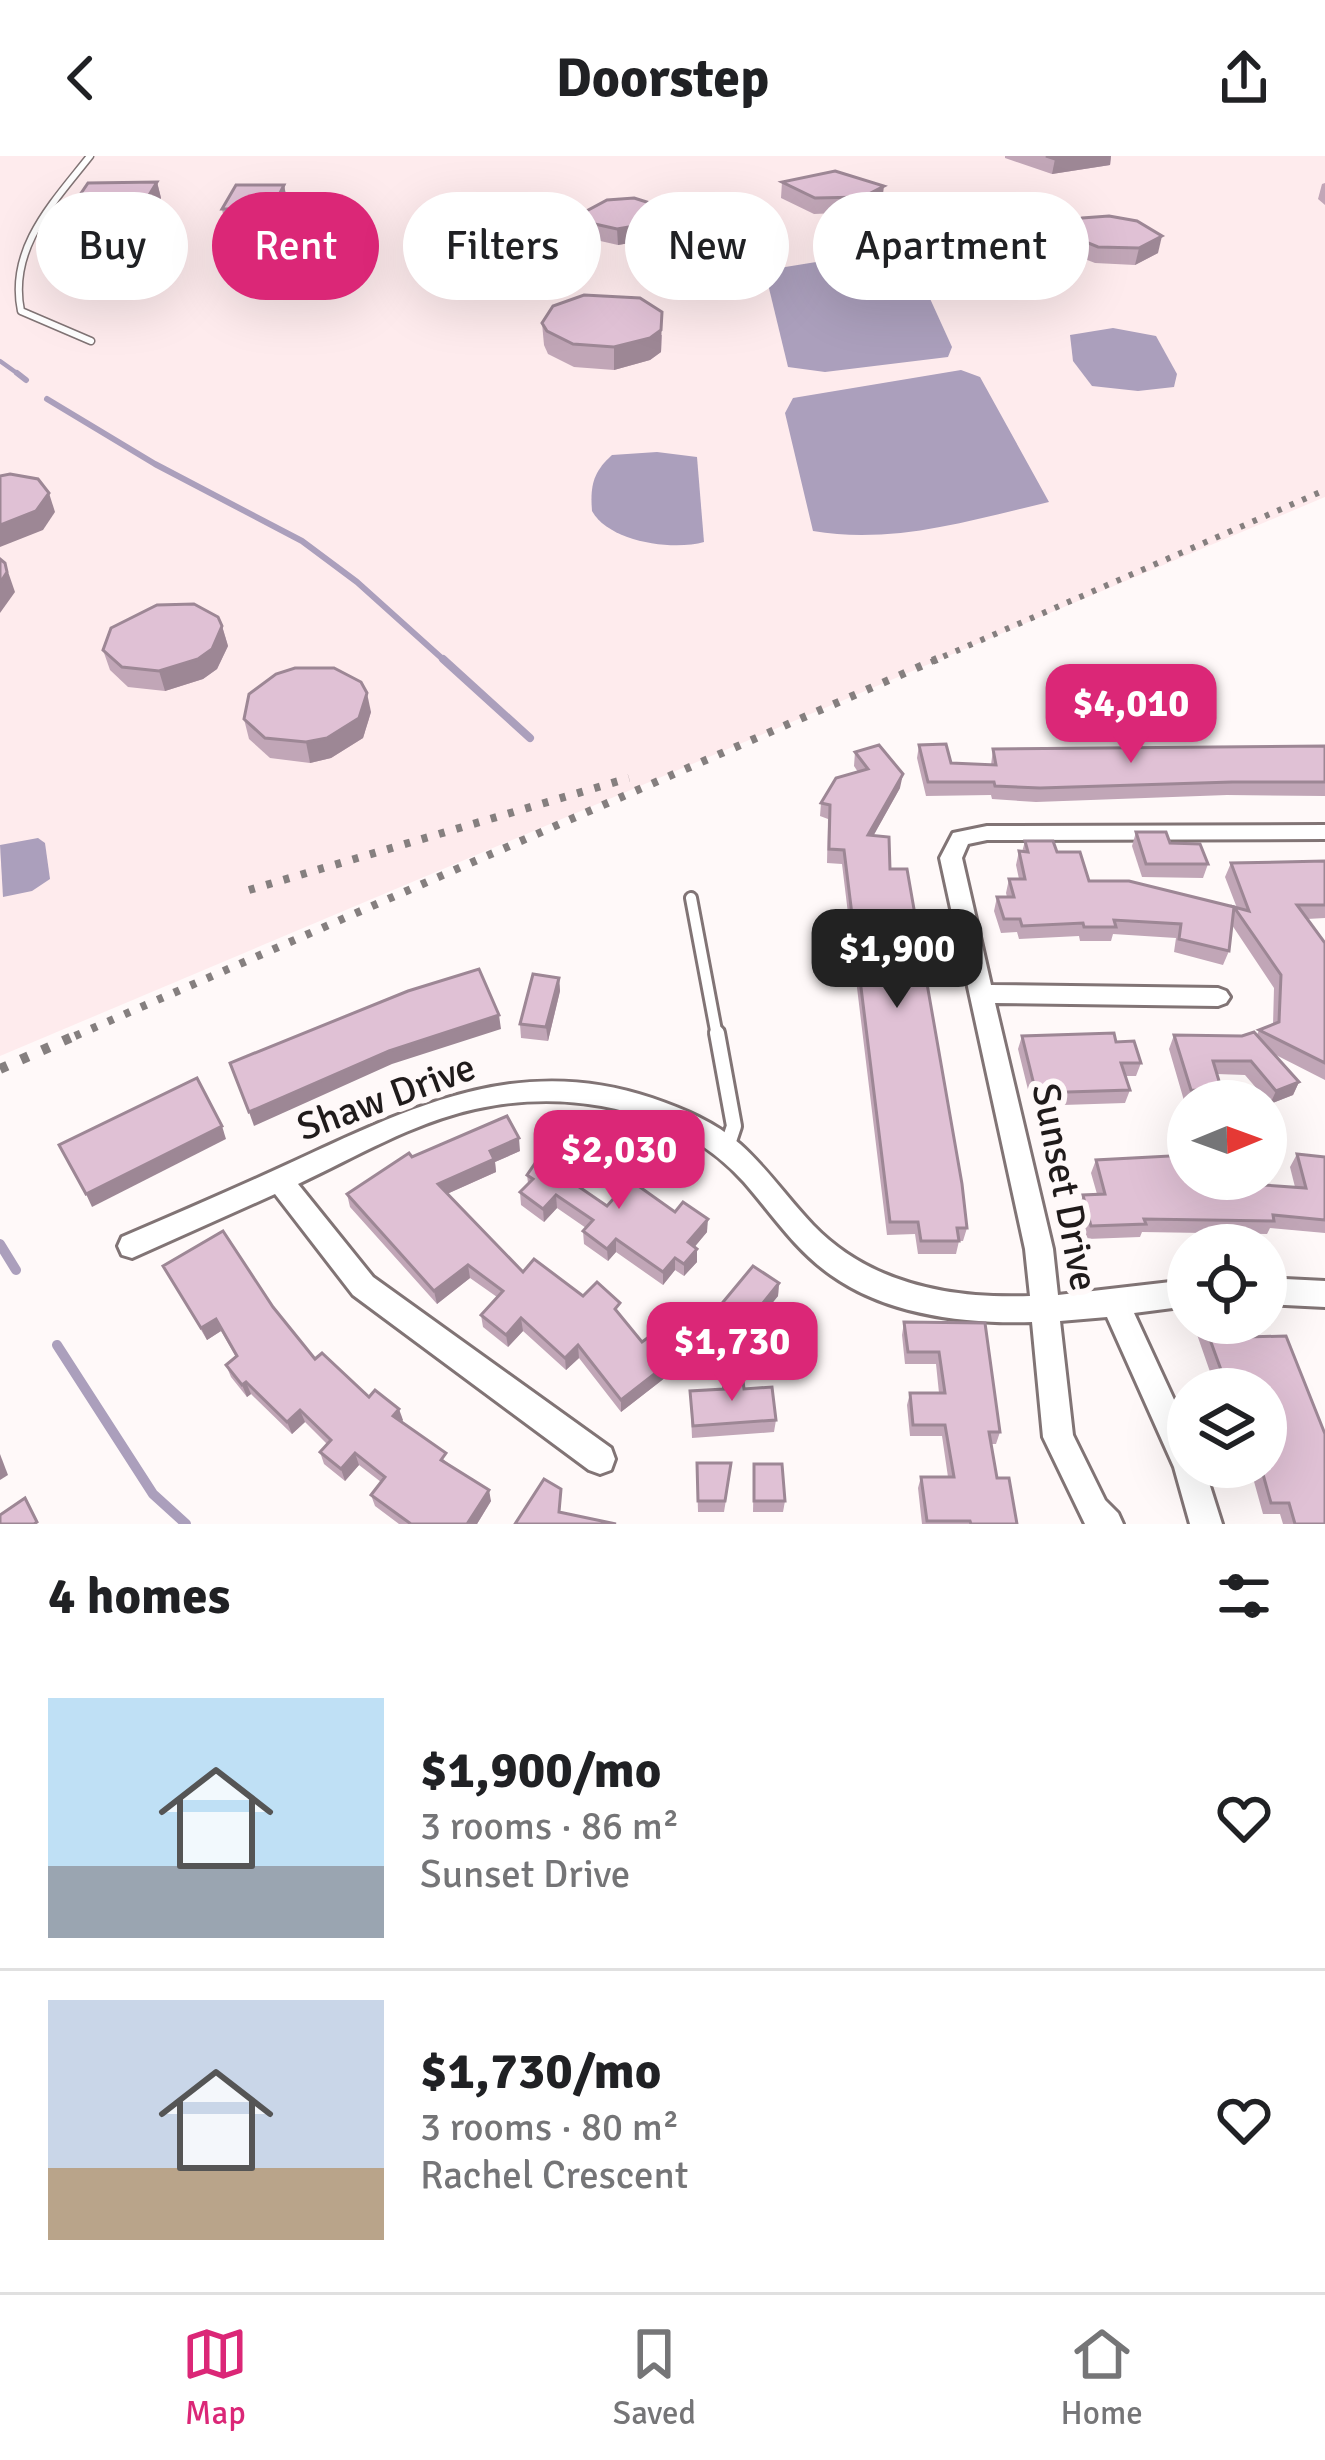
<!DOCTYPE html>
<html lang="en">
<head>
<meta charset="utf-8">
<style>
	body { margin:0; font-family:Signika,sans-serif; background:#f2f2f2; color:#202124; height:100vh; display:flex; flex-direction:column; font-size:45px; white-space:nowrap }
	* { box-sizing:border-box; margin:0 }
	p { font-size:39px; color:#757577 }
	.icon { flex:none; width:66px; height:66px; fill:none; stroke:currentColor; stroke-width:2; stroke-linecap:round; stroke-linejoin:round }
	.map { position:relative; height:1368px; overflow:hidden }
	.panel { display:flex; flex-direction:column; background:#fff; flex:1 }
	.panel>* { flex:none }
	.top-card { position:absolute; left:36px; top:36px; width:1254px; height:108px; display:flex; gap:24px }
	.needle { width:78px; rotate:89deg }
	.controls { position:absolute; left:1167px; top:924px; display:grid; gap:24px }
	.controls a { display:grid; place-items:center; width:120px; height:120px; border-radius:50%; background:#fff; box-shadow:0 12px 48px #0002; font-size:60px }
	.price { position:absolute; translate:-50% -102px; padding:0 27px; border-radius:24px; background:#db2777; color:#fff; font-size:39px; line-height:78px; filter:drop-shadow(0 3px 6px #0008) }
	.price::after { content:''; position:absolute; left:50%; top:72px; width:36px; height:27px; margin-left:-18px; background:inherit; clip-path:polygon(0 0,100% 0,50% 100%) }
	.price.active { background:#222; color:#fff }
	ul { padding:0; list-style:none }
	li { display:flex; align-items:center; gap:36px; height:300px; padding:0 48px }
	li+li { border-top:3px solid #e0e0e0 }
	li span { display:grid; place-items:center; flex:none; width:336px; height:240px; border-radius:0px; color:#555 }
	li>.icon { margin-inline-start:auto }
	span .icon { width:144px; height:144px; fill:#fffc; stroke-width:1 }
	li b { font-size:51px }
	h2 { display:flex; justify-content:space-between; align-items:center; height:144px; padding:0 48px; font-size:51px }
	.pill { padding:0 42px; border-radius:54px; background:#fff; box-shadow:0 12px 48px #0002; font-size:42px; line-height:108px }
	.pill.active { background:#db2777; color:#fff }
	header { display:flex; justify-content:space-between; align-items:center; height:156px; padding:0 48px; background:#fff; font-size:54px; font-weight:800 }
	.tabs { display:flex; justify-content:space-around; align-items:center; height:168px; border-top:3px solid #e0e0e0; background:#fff; font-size:33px; color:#757577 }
	.tabs a { display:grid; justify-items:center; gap:6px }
	.tabs .active { color:#db2777 }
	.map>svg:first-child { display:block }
	.built { fill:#feebed }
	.water { fill:#ab9fbc }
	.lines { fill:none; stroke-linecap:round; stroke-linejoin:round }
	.stream-far3 { stroke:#ab9fbc; stroke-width:4.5 }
	.stream-far2 { stroke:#ab9fbc; stroke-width:6 }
	.stream-far1 { stroke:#ab9fbc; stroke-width:8 }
	.stream { stroke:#ab9fbc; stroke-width:10 }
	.lane-far2-casing { stroke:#817475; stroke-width:9 }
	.lane-far1-casing { stroke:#817475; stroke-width:16 }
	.lane-casing { stroke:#817475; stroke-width:20 }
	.street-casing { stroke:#817475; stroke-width:6 }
	.lane-far2 { stroke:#fff; stroke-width:6 }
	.lane-far1 { stroke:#fff; stroke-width:10 }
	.lane { stroke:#fff; stroke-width:14 }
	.street { fill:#fff; fill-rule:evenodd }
	.rail-far2 { stroke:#857f7f; stroke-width:6; stroke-dasharray:4.5 9; stroke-linecap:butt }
	.rail-far1 { stroke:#857f7f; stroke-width:8; stroke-dasharray:6 12; stroke-linecap:butt }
	.rail { stroke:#857f7f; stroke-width:10; stroke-dasharray:8 15; stroke-linecap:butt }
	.wall { fill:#c1a6b7 }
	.shaded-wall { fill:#9d8795 }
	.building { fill:#e0c1d5; stroke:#9d8795; stroke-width:3 }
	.labels { text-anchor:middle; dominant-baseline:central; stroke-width:12; stroke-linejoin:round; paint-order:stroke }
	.near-street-label { font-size:39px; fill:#201b1b; stroke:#fff9f9 }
</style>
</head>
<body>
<header><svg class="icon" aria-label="back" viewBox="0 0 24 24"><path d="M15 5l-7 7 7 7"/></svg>Doorstep<svg class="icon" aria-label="share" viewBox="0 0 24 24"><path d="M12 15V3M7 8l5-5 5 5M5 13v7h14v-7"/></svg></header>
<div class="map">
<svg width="1325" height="1368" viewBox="0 0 1325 1368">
	<rect width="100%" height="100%" fill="#fff9f9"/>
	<path class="built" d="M0,0H1325V341L0,900Z"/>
	<g class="water">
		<path d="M884,95L912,103L952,191L948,201L825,216L788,211L767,124L773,113Z"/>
		<path d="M1113,172L1156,180L1177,218L1174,231L1138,235L1092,230L1073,205L1070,179Z"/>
		<path d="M961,214L980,221L1049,346C971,364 892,389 813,375L785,257L793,242Z"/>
		<path d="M657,296L697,301L704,386C673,395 609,386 592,355C590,330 593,316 612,299Z"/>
		<path d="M38,682L45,687L50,723L32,735L3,741L0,689Z"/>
	</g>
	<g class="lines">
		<path class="stream-far3" d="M0,205L21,220"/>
		<g class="stream-far2">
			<path d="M17,217L26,224"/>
			<path d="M47,243L155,308L302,385L357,426L446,506"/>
		</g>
		<path class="stream-far1" d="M443,503L530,582"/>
		<g class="stream">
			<path d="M0,1088L16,1114"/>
			<path d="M57,1189L153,1338L186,1368"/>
		</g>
		<g class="lane-far2-casing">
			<path id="lane-far2" d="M90,0C54,46 8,92 21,155L91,185"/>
		</g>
		<g class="lane-far1-casing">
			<path id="lane-far1" d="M691,742L717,880"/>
		</g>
		<g class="lane-casing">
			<path id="lane" d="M717,877L734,970L727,991"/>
		</g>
		<g class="street-casing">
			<g id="street">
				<path d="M1325,669V683L987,684L968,688L962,702L991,829L1218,832L1226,835L1230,841L1226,847L1218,850L995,847L1053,1093L1058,1139L1188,1124V1150L1134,1157L1188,1274V1311H1204L1222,1368H1190L1174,1311L1107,1161L1060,1165L1073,1279L1105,1344L1118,1357L1123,1368H1085L1043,1281L1032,1166C965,1168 887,1159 831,1119C795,1094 772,1058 744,1026C678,952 569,932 475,953C412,967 356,1001 298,1028L373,1121L611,1292L615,1303L611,1314L600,1318L589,1314L353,1139L275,1038L132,1102L122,1099L118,1090L122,1081C178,1057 234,1033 288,1008C408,953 516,896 652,942C684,953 715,966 740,988C767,1012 788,1043 813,1069C870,1128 950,1143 1030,1140L1025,1093L940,702L953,677L987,670Z"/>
				<path d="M1266,1122L1325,1125V1151L1266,1148Z"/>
			</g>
		</g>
		<use href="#lane-far2" class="lane-far2"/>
		<use href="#lane-far1" class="lane-far1"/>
		<use href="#lane" class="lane"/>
		<use href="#street" class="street"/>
		<path class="rail-far2" d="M931,506L1325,334"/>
		<g class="rail-far1">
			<path d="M249,734L629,622"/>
			<path d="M75,880L937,503"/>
		</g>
		<path class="rail" d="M0,913L81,877"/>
	</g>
	<g class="wall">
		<path d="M1005,0H1111L1110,9L1052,18L1005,2Z"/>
		<path d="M835,15L882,46L862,56L814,58L781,42L782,26Z"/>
		<path d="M157,26L161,42L142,73L71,74L67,58Z"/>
		<path d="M1325,27V49L1318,43L1322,28Z"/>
		<path d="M284,29L287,44L275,69H225L222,53Z"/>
		<path d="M581,58L675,71L664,81L618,89L596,84L581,74Z"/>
		<path d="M426,59L521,73L509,83L461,91L439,85L427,75Z"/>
		<path d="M1064,70L1158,97L1135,109L1095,107L1072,98L1061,86Z"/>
		<path d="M542,167L662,179L661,196L650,204L614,214L574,211L548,198L544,189Z"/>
		<path d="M222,470L228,490L217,513L203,523L165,535L128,531L110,514L103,494Z"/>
		<path d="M371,556L363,582L331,602L310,607L270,602L249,583L244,563Z"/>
		<path d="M919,589L951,607L991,609L993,593L1325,590V640L1227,639L1036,646L992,643L991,639L926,640L917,602Z"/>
		<path d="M855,596L900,632L873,680L890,713L967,1072L963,1085H959L956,1098H918L915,1078L887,1079L842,708L827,707L828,663L820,660L821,647L858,616L854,610Z"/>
		<path d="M1136,676L1170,687L1208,708L1203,722L1142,721L1132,690Z"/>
		<path d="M1025,685L1057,696L1089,725L1237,752L1225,721L1231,707L1325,705V762L1307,763L1325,787V924L1274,898L1299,926L1293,939L1270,948L1245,919L1217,918L1222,935L1217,945H1188V948H1185L1169,893L1174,879H1257L1259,874L1273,869L1274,832L1232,769L1229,795L1223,809L1174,796L1176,782L1113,778L1111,785H1080L1079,780L1019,783L1017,776L1001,777L994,755L997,741H1007L1006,737L1009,723H1019L1016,709L1019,695L1022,696Z"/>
		<path d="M559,822L560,835L548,885L521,882L520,868Z"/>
		<path d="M1022,880L1116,886L1141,907L1136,920H1125L1130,934L1125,947L1032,950L1018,893Z"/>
		<path d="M520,995L495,1006L496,1016L447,1038L523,1116L583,1140L620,1160L642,1186L684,1207L621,1256L579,1202L566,1214L523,1175L508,1191L483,1171L481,1159L497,1141L470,1122L437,1148L350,1051L347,1038L412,1001Z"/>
		<path d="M1297,998L1325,1001V1077L1270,1072L1267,1078L1142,1076L1140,1081L1087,1083L1079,1052L1083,1039L1097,1038L1091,1017L1096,1004L1264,1029L1295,1031L1290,1011Z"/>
		<path d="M546,1009L591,1016L577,1030L607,1050L675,1056L707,1076L694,1091L697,1093V1106L684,1120L675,1114L663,1129L616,1096L608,1105L584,1088L583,1075L586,1072L557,1052L544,1066L521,1049L520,1036L528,1027L527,1019Z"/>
		<path d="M163,1110L273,1151L315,1203L403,1264L401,1266L491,1345L477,1368H399L375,1350L371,1339L381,1326L359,1309L345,1325L324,1308L320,1296L327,1288L305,1266L292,1278L251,1238L247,1241L231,1221L226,1209L236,1201L221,1175L207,1184Z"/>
		<path d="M779,1127L778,1140L765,1156L769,1159L768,1171L755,1187L746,1181L734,1197L715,1183L714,1157Z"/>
		<path d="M904,1166L985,1167L1000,1276L996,1288H991L997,1322L1017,1368H922L918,1332L921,1321H948L942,1280H910L907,1249L910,1237H939L936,1208H905L902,1179Z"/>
		<path d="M1193,1167H1241L1325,1368H1283L1280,1358H1263L1250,1311H1266V1233H1216Z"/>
		<path d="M722,1219L744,1233L776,1264L774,1276L692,1282L690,1235L722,1233Z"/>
		<path d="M754,1308L785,1345L783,1356H753Z"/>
		<path d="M697,1319H730L724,1356H698Z"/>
	</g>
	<g class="shaded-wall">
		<path d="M1074,0H1111L1110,9L1052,18L1055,3Z"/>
		<path d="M157,26L161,42L142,73L138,57Z"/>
		<path d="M284,29L287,44L275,69L272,53Z"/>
		<path d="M884,30L882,46L862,56L863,41Z"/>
		<path d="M675,55V71L664,81L618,89L617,73Z"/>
		<path d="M520,57L521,73L509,83L461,91L459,75Z"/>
		<path d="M1162,80L1158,97L1135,109L1139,92Z"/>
		<path d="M662,156L661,196L650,204L614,214V191Z"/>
		<path d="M49,337L55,356L43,374L0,391V369Z"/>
		<path d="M5,407L15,436L0,457V427Z"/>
		<path d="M222,470L228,490L217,513L203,523L165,535L159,515Z"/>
		<path d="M367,537L371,556L363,582L331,602L310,607L306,586Z"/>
		<path d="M903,618L900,632L866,693L868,679Z"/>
		<path d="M559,822L560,835L548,885L546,871Z"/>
		<path d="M499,859L501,873L392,908L254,970L249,956L389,895Z"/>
		<path d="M1299,926L1293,939L1270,948L1276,935Z"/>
		<path d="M222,970L226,983L92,1051L86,1038Z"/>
		<path d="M519,982L520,995L495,1006L496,1016L440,1041L438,1028L490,995Z"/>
		<path d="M590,1003L591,1016L570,1038L569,1024Z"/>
		<path d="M556,1039L557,1052L544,1066L543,1053Z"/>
		<path d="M708,1063L707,1076L688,1099V1086Z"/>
		<path d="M616,1083V1096L608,1105L607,1093Z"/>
		<path d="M697,1093V1106L684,1120V1108Z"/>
		<path d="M675,1102V1114L663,1129V1116Z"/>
		<path d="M468,1109L470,1122L437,1148L434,1135Z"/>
		<path d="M779,1127L778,1140L758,1164L759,1152Z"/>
		<path d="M769,1159L768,1171L755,1187L756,1175Z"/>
		<path d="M521,1162L523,1175L508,1191L506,1179Z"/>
		<path d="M216,1163L221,1175L207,1184L201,1172Z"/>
		<path d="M747,1168L746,1181L734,1197L735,1184Z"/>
		<path d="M578,1189L579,1202L566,1214L565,1202Z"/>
		<path d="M684,1195V1207L621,1256V1244Z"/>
		<path d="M246,1226L251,1238L247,1241L242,1229Z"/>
		<path d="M399,1253L403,1264L396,1272L393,1260Z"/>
		<path d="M300,1254L305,1266L292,1278L287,1266Z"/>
		<path d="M355,1297L359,1309L345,1325L341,1313Z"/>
		<path d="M0,1298L8,1319L0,1324Z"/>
		<path d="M489,1334L491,1345L477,1368H467Z"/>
	</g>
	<g class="building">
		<path d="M1046,0H1074L1055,3Z"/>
		<path d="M835,15L884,30L863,41L815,42L782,26Z"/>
		<path d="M157,26L138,57L67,58L88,27Z"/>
		<path d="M236,29H284L272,53H222Z"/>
		<path d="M634,42L675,55L664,65L617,73L595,68L581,58L607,44Z"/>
		<path d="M482,43L506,48L520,57L508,67L459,75L438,69L426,59L454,45Z"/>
		<path d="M1109,60L1137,65L1162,80L1139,92L1098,91L1076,82L1064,70L1082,62Z"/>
		<path d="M584,139L640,142L662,156L661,174L650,182L614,191L573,188L547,175L542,167L553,150Z"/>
		<path d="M10,318L38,323L49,337L36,355L0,369V320Z"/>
		<path d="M0,403L5,407L7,416L0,427Z"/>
		<path d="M194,448L218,461L222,470L212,493L198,503L159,515L122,511L103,494L111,472L157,449Z"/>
		<path d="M295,512H334L361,526L367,537L359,562L327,582L306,586L265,582L244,563L249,538L276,518Z"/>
		<path d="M946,588L951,607L996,609L993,593L1325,590V626H1232L1040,632L995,630L994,626H928L919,589Z"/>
		<path d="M879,589L903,618L868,679L889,681L890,713H907L962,1028L967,1072H957L959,1085H921L918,1066H890L844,694L829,693L830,649L821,647L836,622L868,613L855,596Z"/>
		<path d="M1136,676H1166L1170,687L1200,688L1208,708H1146Z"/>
		<path d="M1025,685H1053L1057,696H1080L1089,725H1129L1234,751L1229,795L1179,783L1181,768L1114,764L1116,771H1084L1083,767L1022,770L1020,763H1004L997,741H1014L1009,723H1025L1019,695L1028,696Z"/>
		<path d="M1325,705V749H1297L1325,787V907L1259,874L1279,866L1281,819L1234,751L1249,755L1231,707Z"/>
		<path d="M479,813L499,859L389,895L249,956L230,907L408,835Z"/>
		<path d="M533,818L559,822L546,871L520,868Z"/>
		<path d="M1254,876L1299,926L1276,935L1251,905H1213L1222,935L1191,934L1174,879L1242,880Z"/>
		<path d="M1114,877L1116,886L1134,885L1141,907H1121L1130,934L1036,937L1022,880Z"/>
		<path d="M197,922L222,970L86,1038L59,989Z"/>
		<path d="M507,960L519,982L490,995L494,1003L438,1028L523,1116L534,1103L583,1140L597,1126L620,1147L615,1153L642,1186L664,1170L684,1195L621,1244L578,1189L565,1202L521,1162L506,1179L481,1159L503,1135L468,1109L434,1135L347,1038L409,997L412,1001Z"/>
		<path d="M567,988L590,1003L569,1024L607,1050L630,1024L675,1056L683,1046L708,1063L688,1086L697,1093L684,1108L675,1102L663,1116L616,1083L607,1093L583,1075L593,1064L556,1039L543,1053L520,1036L533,1023L527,1019L538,1003L546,1009Z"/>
		<path d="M1297,998L1325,1001V1064L1273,1059L1274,1065L1144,1063L1146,1068L1091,1070L1083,1039L1105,1038L1096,1004L1188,999V1023H1262L1264,1029L1306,1032Z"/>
		<path d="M223,1075L273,1151L315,1203L322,1197L369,1241L375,1234L399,1253L393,1260L446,1297L441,1304L489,1334L467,1368H411L371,1339L385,1321L355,1297L341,1313L320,1296L331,1284L300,1254L287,1266L246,1226L242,1229L226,1209L237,1200L216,1163L201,1172L163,1110Z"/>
		<path d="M753,1110L779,1127L759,1152L769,1159L756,1175L747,1168L735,1184L716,1171L714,1157Z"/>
		<path d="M904,1166L985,1167L1000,1276H989L997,1322H1009L1017,1368H971L970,1365H927L921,1321H954L945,1269H913L910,1237H945L939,1196H908Z"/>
		<path d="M1204,1167H1241L1246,1181L1286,1180L1325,1278V1368H1295L1289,1347H1271L1261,1311H1266V1233H1228Z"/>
		<path d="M742,1217L744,1233L772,1231L776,1264L693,1270L690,1235L724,1233L722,1219Z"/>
		<path d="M697,1307H731L725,1345H698Z"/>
		<path d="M754,1308H782L785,1345H754Z"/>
		<path d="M544,1323L561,1333L559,1356L616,1368H515Z"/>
		<path d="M25,1342L37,1366L34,1368H0V1359Z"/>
	</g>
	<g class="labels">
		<g class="near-street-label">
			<text transform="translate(386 941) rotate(-20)">Shaw Drive</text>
			<text transform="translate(1065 1031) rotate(79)">Sunset Drive</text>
		</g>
	</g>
</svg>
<div class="controls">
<a><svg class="needle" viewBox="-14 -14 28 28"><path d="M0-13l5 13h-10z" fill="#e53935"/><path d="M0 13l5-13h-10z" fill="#757577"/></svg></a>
<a><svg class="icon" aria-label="locate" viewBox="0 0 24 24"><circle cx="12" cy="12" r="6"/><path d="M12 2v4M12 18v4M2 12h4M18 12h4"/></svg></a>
<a><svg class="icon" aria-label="layers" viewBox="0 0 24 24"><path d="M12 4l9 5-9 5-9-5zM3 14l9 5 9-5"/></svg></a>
</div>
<b class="price" style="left:1131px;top:610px">$4,010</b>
<b class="price active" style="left:897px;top:855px">$1,900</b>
<b class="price" style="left:619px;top:1056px">$2,030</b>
<b class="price" style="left:732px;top:1248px">$1,730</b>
<div class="top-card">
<a class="pill">Buy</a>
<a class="pill active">Rent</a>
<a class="pill">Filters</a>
<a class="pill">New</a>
<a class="pill">Apartment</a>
</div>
</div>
<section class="panel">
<h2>4 homes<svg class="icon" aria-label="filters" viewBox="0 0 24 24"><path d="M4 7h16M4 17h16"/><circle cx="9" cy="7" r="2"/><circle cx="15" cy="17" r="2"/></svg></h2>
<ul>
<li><span style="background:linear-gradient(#bfe0f5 70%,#9aa5b1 0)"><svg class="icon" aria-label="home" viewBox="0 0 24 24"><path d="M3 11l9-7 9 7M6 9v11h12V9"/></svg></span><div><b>$1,900/mo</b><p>3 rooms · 86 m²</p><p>Sunset Drive</p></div><svg class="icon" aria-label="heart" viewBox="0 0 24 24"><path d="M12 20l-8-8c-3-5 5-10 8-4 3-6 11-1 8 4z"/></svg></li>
<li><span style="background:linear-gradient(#c9d6e8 70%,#b9a48a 0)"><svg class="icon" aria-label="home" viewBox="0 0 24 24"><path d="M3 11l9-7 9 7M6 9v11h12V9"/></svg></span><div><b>$1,730/mo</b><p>3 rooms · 80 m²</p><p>Rachel Crescent</p></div><svg class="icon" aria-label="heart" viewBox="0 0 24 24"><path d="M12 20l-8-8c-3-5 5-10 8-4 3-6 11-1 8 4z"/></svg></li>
</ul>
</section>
<nav class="tabs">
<a class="active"><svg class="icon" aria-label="map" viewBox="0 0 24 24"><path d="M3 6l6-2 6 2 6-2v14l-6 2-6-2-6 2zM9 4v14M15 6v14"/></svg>Map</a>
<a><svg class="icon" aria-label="saved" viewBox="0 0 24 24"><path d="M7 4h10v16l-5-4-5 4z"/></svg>Saved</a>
<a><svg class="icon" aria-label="home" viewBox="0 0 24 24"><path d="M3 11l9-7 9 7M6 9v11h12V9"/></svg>Home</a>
</nav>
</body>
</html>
